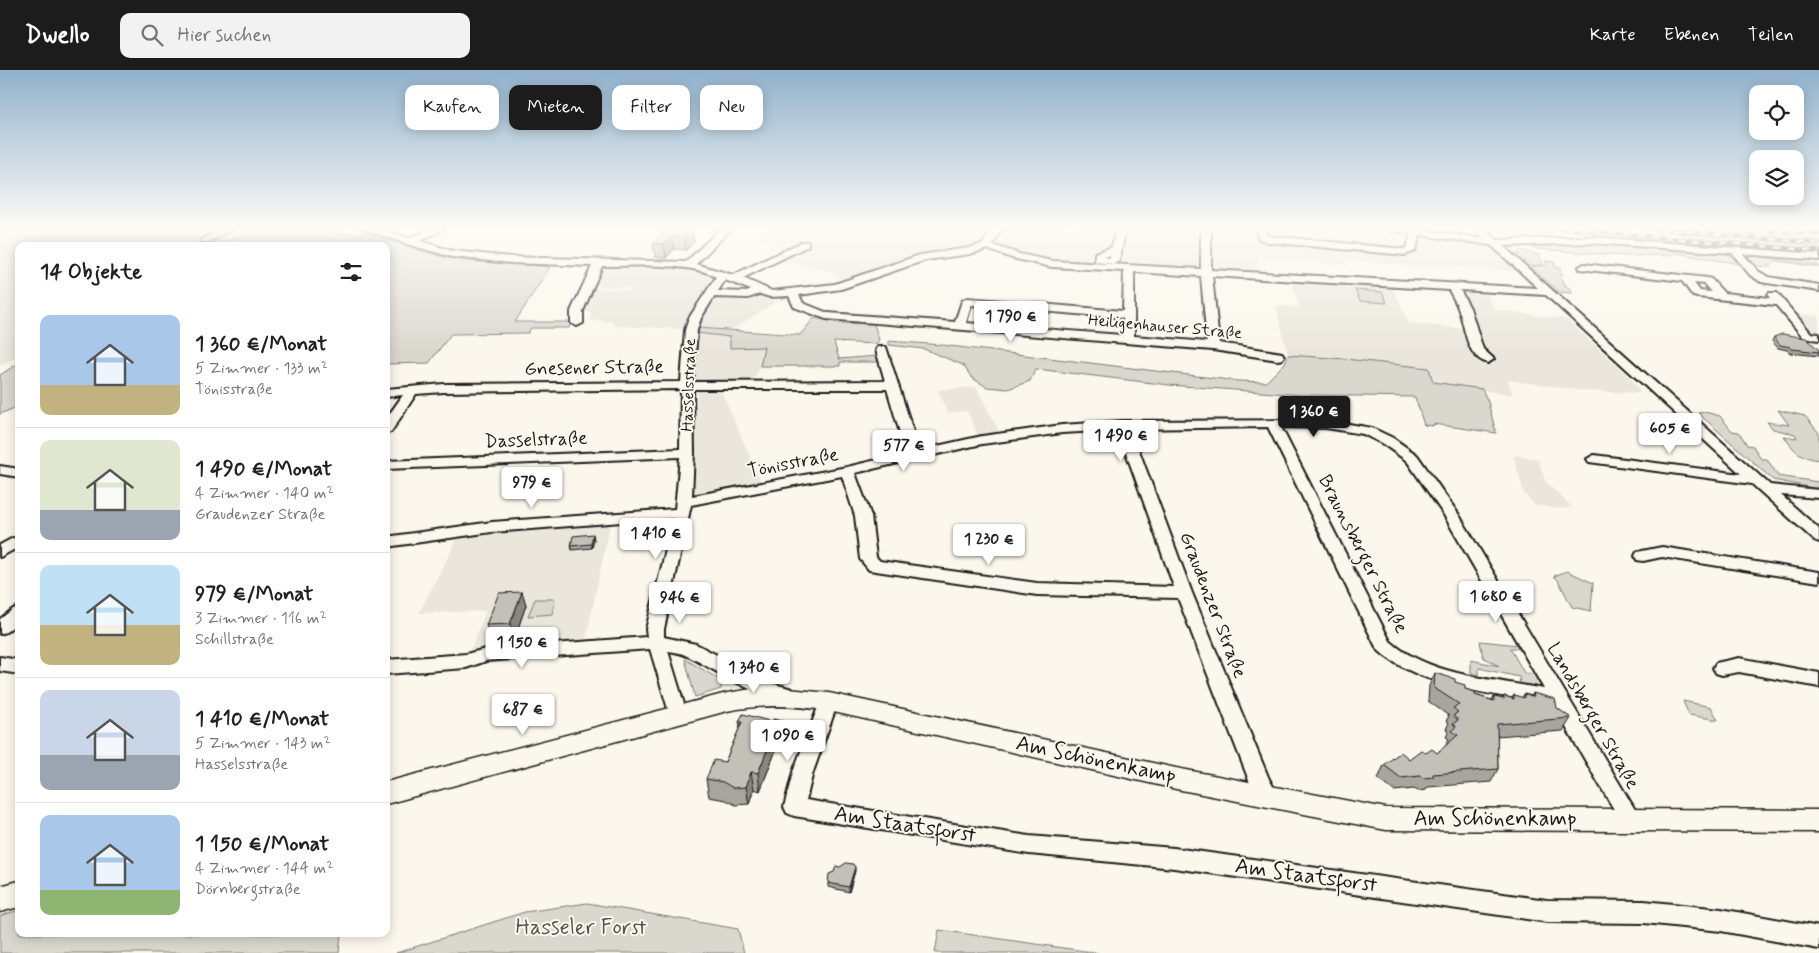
<!DOCTYPE html>
<html lang="de">
<head>
<meta charset="utf-8">
<style>
	body { margin:0; font-family:Mynerve,sans-serif; background:#f2f2f2; color:#202124; height:100vh; display:flex; flex-direction:column; font-size:19px; white-space:nowrap }
	* { box-sizing:border-box; margin:0 }
	p { font-size:16px; color:#757577 }
	.icon { flex:none; width:28px; height:28px; fill:none; stroke:currentColor; stroke-width:2; stroke-linecap:round; stroke-linejoin:round }
	.map { position:relative; flex:1; overflow:hidden }
	.drawer { position:absolute; left:15px; top:172px; width:375px; height:695px; display:flex; flex-direction:column; background:#fff; border-radius:10px; box-shadow:0 2px 12px #0003 }
	.drawer>* { flex:none }
	.top-card { position:absolute; left:405px; top:15px; width:475px; height:45px; display:flex; gap:10px }
	.fabs { position:absolute; left:1749px; top:15px; display:grid; gap:10px }
	.fabs a { display:grid; place-items:center; width:55px; height:55px; border-radius:10px; background:#fff; box-shadow:0 2px 12px #0003; font-size:25px }
	.price { position:absolute; translate:-50% -42px; padding:0 11px; border-radius:5px; background:#fff; color:#222; font-size:16px; line-height:32px; filter:drop-shadow(0 1px 2px #0008) }
	.price::after { content:''; position:absolute; left:50%; top:30px; width:15px; height:11px; margin-left:-8px; background:inherit; clip-path:polygon(0 0,100% 0,50% 100%) }
	.price.active { background:#1c1c1c; color:#fff }
	ul { padding:0; list-style:none }
	li { display:flex; align-items:center; gap:15px; height:125px; padding:0 25px }
	li+li { border-top:1px solid #e0e0e0 }
	li span { display:grid; place-items:center; flex:none; width:140px; height:100px; border-radius:10px; color:#555 }
	li>.icon { margin-inline-start:auto }
	span .icon { width:60px; height:60px; fill:#fffc; stroke-width:1 }
	li b { font-size:21px }
	h2 { display:flex; justify-content:space-between; align-items:center; height:60px; padding:0 25px; font-size:21px }
	.chip { padding:0 18px; border-radius:10px; background:#fff; box-shadow:0 2px 12px #0003; font-size:18px; line-height:45px }
	.chip.active { background:#1c1c1c; color:#fff }
	header { display:flex; align-items:center; gap:30px; box-sizing:border-box; height:70px; padding:0 25px; background:#1c1c1c; color:#fff }
	header strong { font-size:24px }
	nav { display:flex; gap:28px; margin-inline-start:auto; font-size:18px }
	.search { width:350px; height:45px; background:#f2f2f2; display:flex; align-items:center; gap:12px; box-sizing:border-box; padding:0 18px; border-radius:10px; color:#757577; font-size:19px }
	.map>svg:first-child { display:block }
	.built { fill:#eae6dc }
	.green { fill:#dad7ce; stroke:#7b7a75 }
	.lines { fill:none; stroke-linecap:round; stroke-linejoin:round }
	.minor-casing { stroke:#1c1c1c; stroke-width:4 }
	.major-casing { stroke:#1c1c1c; stroke-width:3 }
	.minor { fill:#fbf7ec; fill-rule:evenodd }
	.major { fill:#fbf7ec; fill-rule:evenodd }
	.rail-casing { stroke:#1c1c1c; stroke-width:4 }
	.rail { stroke:#fbf7ec; stroke-width:2.5; stroke-dasharray:7; stroke-linecap:butt }
	.wall { fill:#a8a59e; stroke:#1c1c1c }
	.shaded-wall { fill:#888681; stroke:#1c1c1c }
	.building { fill:#c3c0b8; stroke:#1c1c1c }
	.labels { text-anchor:middle; dominant-baseline:central; stroke-width:4; stroke-linejoin:round; paint-order:stroke }
	.far-street-label { font-size:16px; fill:#1c1c1c; stroke:#fbf7ec }
	.street-label { font-size:19px; fill:#1c1c1c; stroke:#fbf7ec }
	.near-street-label { font-size:22px; fill:#1c1c1c; stroke:#fbf7ec }
	.near-park-label { font-size:22px; fill:#555451; stroke:#fbf7ec }
</style>
</head>
<body>
<header>
<strong>Dwello</strong>
<div class="search"><svg class="icon" aria-label="search" viewBox="0 0 24 24"><circle cx="10" cy="10" r="6"/><path d="M15 15l6 6"/></svg>Hier suchen</div>
<nav><a>Karte</a><a>Ebenen</a><a>Teilen</a></nav>
</header>
<div class="map">
<svg width="1819" height="883" viewBox="0 0 1819 883">
	<rect width="100%" height="100%" fill="#fbf7ec"/>
	<filter id="ink" filterUnits="userSpaceOnUse"><feTurbulence type="fractalNoise" baseFrequency=".02" numOctaves="2"/><feDisplacementMap in="SourceGraphic" scale="10" xChannelSelector="R" yChannelSelector="G"/><feConvolveMatrix kernelMatrix="1 2 1 2 8 2 1 2 1" color-interpolation-filters="sRGB"/></filter>
	<g filter="url(#ink)">
		<g class="built">
			<path d="M0,158H228L198,176H19V285L0,296Z"/>
			<path d="M772,158H994L989,173L969,181L939,182L921,185L847,211L833,205L834,201L779,191L789,179L761,169Z"/>
			<path d="M999,158H1117L1113,180L1097,184L1091,196L1051,193L990,176Z"/>
			<path d="M1124,158H1204V202L1117,198Z"/>
			<path d="M1208,158H1386L1485,175L1494,178L1521,202L1432,195L1421,197L1347,190V195L1258,186V206L1207,203Z"/>
			<path d="M1497,158L1547,160L1555,167L1501,166Z"/>
			<path d="M607,194L689,197L718,205L688,259L613,256L614,252L590,250L592,242L582,241L592,218L632,221L630,218L590,216L598,197Z"/>
			<path d="M1292,212L1392,217L1409,253L1465,259L1470,238L1462,220L1485,221L1495,240L1566,249L1632,309L1640,323L1586,321L1508,310L1513,325L1433,312L1429,298L1345,289L1288,285L1276,236L1299,237Z"/>
			<path d="M719,228H767L777,231L733,259L698,258L715,230Z"/>
			<path d="M1797,244L1819,246V268L1812,261Z"/>
			<path d="M697,263L731,267L730,278L764,277L760,296L753,311L701,313L696,310Z"/>
			<path d="M976,317L999,361L978,366L967,341L948,343L938,320Z"/>
			<path d="M697,318H720L762,414L698,426L693,423Z"/>
			<path d="M1513,385L1538,389L1545,411L1572,437L1561,439L1534,435L1524,423Z"/>
			<path d="M611,450L585,574L467,589L486,541L419,543L460,464Z"/>
		</g>
		<g class="green">
			<path d="M245,158H329L324,162L366,164L439,186L464,191L550,197L515,252H571L569,258H531L528,263L451,264L429,293L386,294V176H203L212,171H231L249,159Z"/>
			<path d="M1668,158H1719L1819,165V171Z"/>
			<path d="M1678,163L1819,176V179L1681,167Z"/>
			<path d="M1584,173L1727,182L1739,194L1676,183L1673,185L1625,186L1536,179L1529,176Z"/>
			<path d="M1520,180L1539,185L1543,194L1530,196L1518,184Z"/>
			<path d="M1746,185L1819,195V197L1776,191L1770,197L1757,196Z"/>
			<path d="M1545,191L1554,192L1555,197L1559,198L1563,205L1559,206L1566,215L1565,216L1571,219L1572,223L1559,222L1531,197L1547,195Z"/>
			<path d="M1355,220L1382,222L1387,233L1360,231Z"/>
			<path d="M814,248L839,253L874,254L879,270L876,274L834,272L839,289L877,286L880,292H840V296H760L764,277L730,278V267L697,263L698,258L800,265Z"/>
			<path d="M889,271L942,275L1238,311L1266,312L1285,293L1288,285L1345,289L1429,298L1433,312L1482,319L1488,332L1496,363L1433,354V356L1424,355L1415,327L1301,325L1169,315L1036,299L1030,311L1008,319L987,317L972,308L963,295L924,279L889,275Z"/>
			<path d="M19,293V336L0,344V305Z"/>
			<path d="M1778,340L1805,346L1819,363V390C1801,388 1793,380 1784,366L1797,368L1795,364L1773,359L1767,352L1789,355Z"/>
			<path d="M1705,342L1720,346L1732,361L1739,362L1747,375L1753,376L1761,389H1767L1778,406L1818,412L1819,419L1773,410L1698,343Z"/>
			<path d="M1567,501L1593,513L1591,541L1572,537L1558,510L1554,506Z"/>
			<path d="M535,529H555L553,544L528,546Z"/>
			<path d="M1480,571L1518,575L1520,578H1510L1524,603L1534,604L1541,616L1539,618L1520,614L1519,607L1479,598V605L1471,603V590L1499,596L1483,587Z"/>
			<path d="M685,589L722,611L721,619L695,627Z"/>
			<path d="M1683,631L1711,637L1718,650L1689,645Z"/>
			<path d="M587,833L738,859L744,883H396L525,842Z"/>
			<path d="M19,840V864H341L339,883H0V846Z"/>
			<path d="M939,860L1098,883H935Z"/>
		</g>
		<g class="lines">
			<g class="minor-casing">
				<g id="minor">
					<path d="M221,158H233L209,172H203L201,170Z"/>
					<path d="M361,158H376L410,168L433,158H446L420,171L453,181L511,187L686,192L721,158H732L696,194L733,205L802,172H808V176L743,208L772,221L835,214L920,185L969,178L983,174L992,158H1002L993,175L1019,184L1052,191L1201,199V158H1211V200L1538,218L1491,175L1420,165L1415,181L1405,185L1267,172L1259,169L1255,158H1265L1266,165L1269,166L1404,179L1407,177L1411,164L1390,160L1388,158H1411L1485,169L1473,158H1484L1497,170L1592,167L1819,184V190L1743,184L1758,201L1768,207L1819,215V221L1761,212L1750,205L1732,183L1592,173L1503,176L1770,415L1819,420V428L1781,425L1819,459V472L1814,470L1752,414L1589,392L1587,389L1594,385L1741,404L1546,225L1460,220L1470,238L1483,279L1494,289L1488,293C1465,287 1466,257 1458,238C1456,232 1452,226 1449,220L1212,206L1219,273L1282,283L1284,286L1282,289L1278,290L1213,280L826,249L794,237L789,226L770,227L760,224L748,228L714,227L701,248L697,260L693,312L885,311L876,280L878,277H886L919,380L982,366L1062,355L1123,351L1326,350L1372,358L1393,368L1417,385L1459,445L1637,743L1640,749L1637,755L1630,758L1623,755L1553,635C1498,624 1418,618 1377,579L1268,357L1131,359L1192,523L1269,709L1279,727L1276,733L1269,736L1262,733L1250,713L1178,528L1037,525L869,500L860,489L855,446L842,406L691,435L664,559V567L696,574L768,612L792,619L794,624L792,629C769,636 710,596 687,586C682,583 675,582 668,581L687,644L685,649L678,651L671,649L650,579L486,591L466,598L386,604V590L466,584L486,579L647,567L646,559L674,448L492,462L386,477V467L492,452L675,439L680,387L386,399V391L680,379L681,319L444,322L416,324L391,362L386,363V349L403,325L386,327V319L444,314L681,312L685,260L689,248L716,207C692,192 631,196 602,196L583,241V253L577,256L571,253V241L592,196L511,193L452,187L407,174ZM987,179L1012,188L1052,197L1124,201L1123,241L967,228L962,231L955,252L828,243L803,233L799,225L841,219L926,190L970,184ZM1134,202L1201,206L1207,272L1134,266ZM725,210L751,220L747,222L718,221ZM971,235L1123,248L1122,265L966,253ZM693,319H887L906,383L847,397L692,426L694,383ZM1281,357L1326,358L1363,364L1383,374L1407,391L1444,445L1544,619C1494,609 1429,606 1390,571ZM1118,360L1174,517L1037,513L880,491L876,487L871,446L855,403L982,374L1062,363Z"/>
					<path d="M1116,158H1126L1119,191L1114,194L1095,192V183L1112,177ZM1110,185V188L1104,187Z"/>
					<path d="M1584,194L1707,208L1711,209L1724,223L1770,228L1768,225L1769,223H1777L1811,263L1819,264V270L1804,268L1776,235L1697,227L1693,226L1682,211L1580,199L1579,197ZM1694,213L1704,214L1711,222L1700,221Z"/>
					<path d="M0,396L19,399V407L0,404Z"/>
					<path d="M13,468L19,470V477L0,487V475Z"/>
					<path d="M1662,477L1819,502V512L1662,487L1643,491L1637,490L1635,486L1637,482Z"/>
					<path d="M19,537V552L6,562L0,564V549L13,539Z"/>
					<path d="M0,587L19,590V604L0,601Z"/>
					<path d="M1739,588L1819,603V617L1739,602L1722,605L1716,603L1713,598L1716,593Z"/>
					<path d="M829,625L836,627L838,632L813,702L806,730L1029,766L1174,778L1547,830L1644,831L1721,839L1819,857V879L1721,861L1644,853L1547,852L1174,798L1029,784L794,746L787,743L784,737L793,702L820,632L822,627Z"/>
				</g>
			</g>
			<g class="major-casing">
				<g id="major">
					<path d="M778,618L829,623L1176,698L1386,738L1819,740V762L1386,760L1176,719L829,641C794,635 762,634 727,641L386,734V712L727,623L752,619Z"/>
					<path d="M19,811V837L0,842V816Z"/>
				</g>
			</g>
			<use href="#minor" class="minor"/>
			<use href="#major" class="major"/>
			<g class="rail-casing">
				<g id="rail">
					<path d="M1553,158L1819,181"/>
					<path d="M1645,158L1819,173"/>
					<path d="M1735,158L1819,164"/>
				</g>
			</g>
			<use href="#rail" class="rail"/>
		</g>
		<g class="wall">
			<path d="M668,158L692,159L694,172L686,180L674,179L666,188L655,187L653,174Z"/>
			<path d="M1774,267L1819,282V286L1790,283L1787,280L1778,278L1772,271Z"/>
			<path d="M594,469L592,478L572,480L571,476Z"/>
			<path d="M522,522L526,535L515,567L491,568L486,555Z"/>
			<path d="M1435,603L1455,612L1475,625L1492,630L1494,627L1502,629L1504,626L1512,628L1514,625L1522,628L1524,624L1532,626L1533,623L1571,648L1563,661L1497,666L1498,699L1491,712L1428,717L1426,720L1418,721L1414,719L1394,721L1378,709L1384,695L1409,689L1426,683H1437L1446,675V674L1449,669L1446,667L1449,661L1446,659L1449,653L1446,651L1449,646L1428,631L1429,616Z"/>
			<path d="M739,651L773,652L797,654L799,671L798,676L778,675L760,721L754,719L749,734L736,735L726,730L709,727L706,709L725,692L740,657Z"/>
			<path d="M855,801L849,822L828,817V813Z"/>
		</g>
		<g class="shaded-wall">
			<path d="M692,159L694,172L686,180L684,167Z"/>
			<path d="M672,166L674,179L666,188L664,174Z"/>
			<path d="M593,464L594,469L592,478L591,474Z"/>
			<path d="M522,522L526,535L515,567L510,554Z"/>
			<path d="M797,654L799,671L798,676L796,659Z"/>
			<path d="M776,658L778,675L760,721L758,703Z"/>
			<path d="M751,702L754,719L749,734L746,717Z"/>
			<path d="M855,797V801L849,822V817Z"/>
		</g>
		<g class="building">
			<path d="M668,158H679L692,159L684,167L672,166L664,174H653Z"/>
			<path d="M1782,264L1806,268L1819,280V282L1792,279L1790,277L1780,275L1774,267Z"/>
			<path d="M593,464L591,474L571,476L573,466Z"/>
			<path d="M522,522L510,554L486,555L499,523Z"/>
			<path d="M1435,603L1455,609V612L1465,615V619L1475,622V625L1494,631V627L1504,629V626L1514,629V625L1524,628V624L1534,627L1533,623L1555,629L1557,638L1571,648L1497,654L1498,699L1433,704V707L1424,708L1420,706L1401,708L1384,695L1401,682L1409,689L1421,680L1426,683L1432,679L1437,683L1458,665L1452,661L1456,656L1453,654L1458,650L1453,646L1458,642L1453,638L1459,634L1434,618Z"/>
			<path d="M743,644L773,652V649L797,654L796,659L776,658L758,703L751,702L746,717L733,718L723,712L706,709L714,690L725,692L742,652L739,651Z"/>
			<path d="M846,793L853,794L855,797L849,817L828,813L829,804L834,802L836,796L840,797Z"/>
		</g>
	</g>
	<linearGradient id="sky" x2="0" y2="1"><stop stop-color="#91b1cd"/><stop offset="0.56" stop-color="#fdfbf6"/><stop offset="1" stop-color="#fdfbf6" stop-opacity="0"/></linearGradient>
	<rect width="1819" height="282" fill="url(#sky)"/>
	<g class="labels">
		<g class="far-street-label">
			<text transform="translate(1165 257) rotate(5)">Heiligenhauser Straße</text>
			<text transform="translate(689 315) rotate(-88)">Hasselsstraße</text>
		</g>
		<g class="street-label">
			<text transform="translate(594 298) rotate(-1)">Gnesener Straße</text>
			<text transform="translate(536 370) rotate(-2)">Dasselstraße</text>
			<text transform="translate(793 393) rotate(-11)">Tönisstraße</text>
			<text transform="translate(1363 484) rotate(63)">Braunsberger Straße</text>
			<text transform="translate(1213 535) rotate(69)">Graudenzer Straße</text>
			<text transform="translate(1593 646) rotate(60)">Landsberger Straße</text>
		</g>
		<g class="near-street-label">
			<text transform="translate(1096 690) rotate(12)">Am Schönenkamp</text>
			<text x="1495" y="749">Am Schönenkamp</text>
			<text transform="translate(905 755) rotate(9)">Am Staatsforst</text>
			<text transform="translate(1306 806) rotate(8)">Am Staatsforst</text>
		</g>
		<g class="near-park-label">
			<text x="581" y="858">Hasseler Forst</text>
		</g>
	</g>
</svg>
<div class="fabs">
<a><svg class="icon" aria-label="locate" viewBox="0 0 24 24"><circle cx="12" cy="12" r="6"/><path d="M12 2v4M12 18v4M2 12h4M18 12h4"/></svg></a>
<a><svg class="icon" aria-label="layers" viewBox="0 0 24 24"><path d="M12 4l9 5-9 5-9-5zM3 14l9 5 9-5"/></svg></a>
</div>
<b class="price" style="left:1011px;top:273px">1 790 €</b>
<b class="price active" style="left:1314px;top:368px">1 360 €</b>
<b class="price" style="left:1670px;top:385px">605 €</b>
<b class="price" style="left:1121px;top:392px">1 490 €</b>
<b class="price" style="left:904px;top:402px">577 €</b>
<b class="price" style="left:532px;top:439px">979 €</b>
<b class="price" style="left:656px;top:490px">1 410 €</b>
<b class="price" style="left:989px;top:496px">1 230 €</b>
<b class="price" style="left:1496px;top:553px">1 680 €</b>
<b class="price" style="left:680px;top:554px">946 €</b>
<b class="price" style="left:522px;top:599px">1 150 €</b>
<b class="price" style="left:754px;top:624px">1 340 €</b>
<b class="price" style="left:523px;top:666px">687 €</b>
<b class="price" style="left:788px;top:692px">1 090 €</b>
<div class="top-card">
<a class="chip">Kaufen</a>
<a class="chip active">Mieten</a>
<a class="chip">Filter</a>
<a class="chip">Neu</a>
</div>
<section class="drawer">
<h2>14 Objekte<svg class="icon" aria-label="filters" viewBox="0 0 24 24"><path d="M4 7h16M4 17h16"/><circle cx="9" cy="7" r="2"/><circle cx="15" cy="17" r="2"/></svg></h2>
<ul>
<li><span style="background:linear-gradient(#a9c7e8 70%,#c2b280 0)"><svg class="icon" aria-label="home" viewBox="0 0 24 24"><path d="M3 11l9-7 9 7M6 9v11h12V9"/></svg></span><div><b>1 360 €/Monat</b><p>5 Zimmer · 133 m²</p><p>Tönisstraße</p></div></li>
<li><span style="background:linear-gradient(#dfe7d0 70%,#9aa5b1 0)"><svg class="icon" aria-label="home" viewBox="0 0 24 24"><path d="M3 11l9-7 9 7M6 9v11h12V9"/></svg></span><div><b>1 490 €/Monat</b><p>4 Zimmer · 140 m²</p><p>Graudenzer Straße</p></div></li>
<li><span style="background:linear-gradient(#bfe0f5 60%,#c2b280 0)"><svg class="icon" aria-label="home" viewBox="0 0 24 24"><path d="M3 11l9-7 9 7M6 9v11h12V9"/></svg></span><div><b>979 €/Monat</b><p>3 Zimmer · 116 m²</p><p>Schillstraße</p></div></li>
<li><span style="background:linear-gradient(#c9d6e8 65%,#9aa5b1 0)"><svg class="icon" aria-label="home" viewBox="0 0 24 24"><path d="M3 11l9-7 9 7M6 9v11h12V9"/></svg></span><div><b>1 410 €/Monat</b><p>5 Zimmer · 143 m²</p><p>Hasselsstraße</p></div></li>
<li><span style="background:linear-gradient(#a9c7e8 75%,#8fb573 0)"><svg class="icon" aria-label="home" viewBox="0 0 24 24"><path d="M3 11l9-7 9 7M6 9v11h12V9"/></svg></span><div><b>1 150 €/Monat</b><p>4 Zimmer · 144 m²</p><p>Dörnbergstraße</p></div></li>
</ul>
</section>
</div>
</body>
</html>
